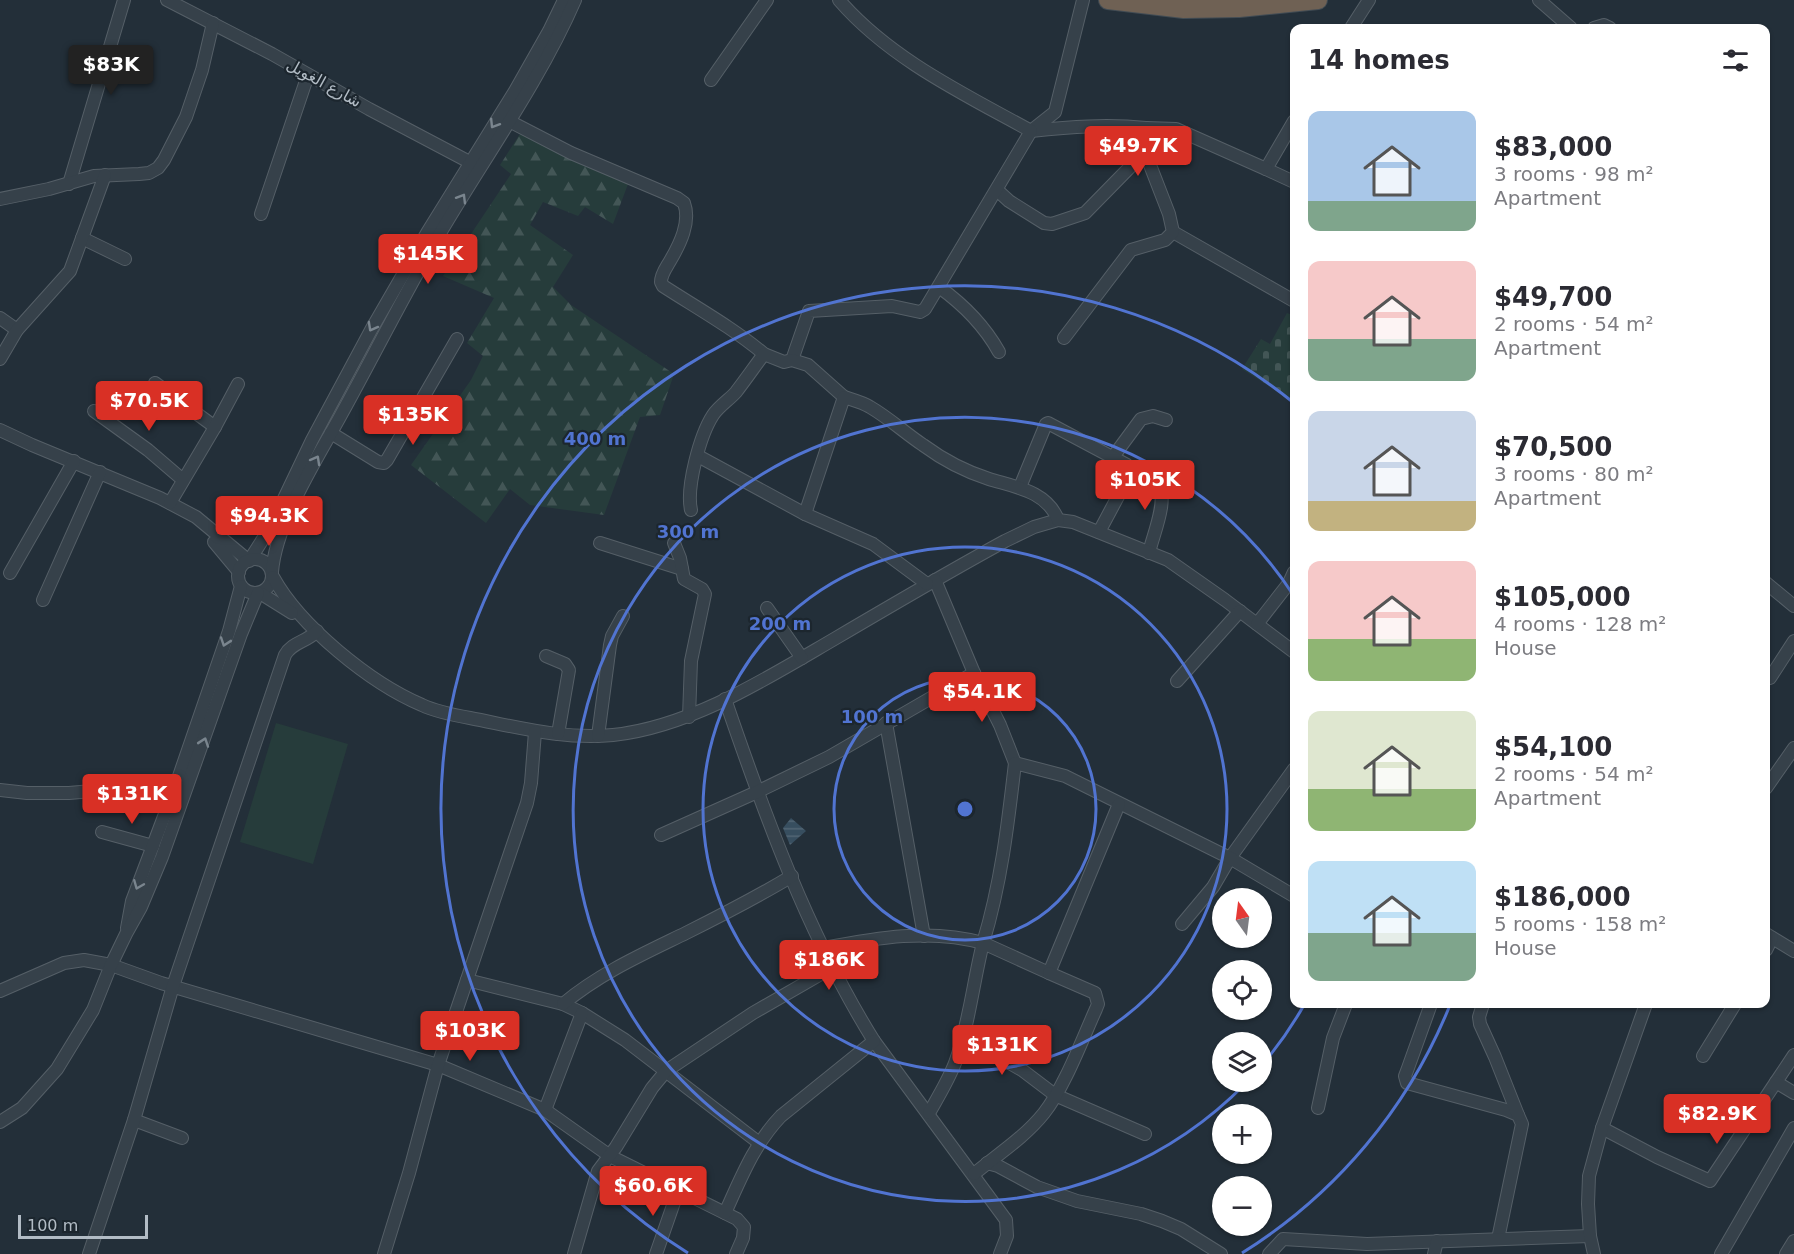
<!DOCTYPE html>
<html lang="en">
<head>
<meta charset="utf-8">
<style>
	body { margin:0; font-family:"DejaVu Sans","Noto Sans Arabic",sans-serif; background:#f2f2f3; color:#2b2b33; height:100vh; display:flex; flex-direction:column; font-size:22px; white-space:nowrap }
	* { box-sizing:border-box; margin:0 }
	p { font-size:20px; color:#7c7c81 }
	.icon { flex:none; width:33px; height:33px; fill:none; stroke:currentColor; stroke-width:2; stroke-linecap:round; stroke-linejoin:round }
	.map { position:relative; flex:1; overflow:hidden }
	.panel { position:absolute; left:1290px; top:24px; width:480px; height:984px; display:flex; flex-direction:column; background:#fff; border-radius:12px; box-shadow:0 2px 4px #0004 }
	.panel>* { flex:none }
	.needle { width:39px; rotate:346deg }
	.tools { position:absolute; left:1212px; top:888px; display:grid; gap:12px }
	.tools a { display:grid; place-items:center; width:60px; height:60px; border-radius:50%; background:#fff; box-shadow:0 2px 4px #0004; font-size:30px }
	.scale { position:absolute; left:18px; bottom:15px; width:130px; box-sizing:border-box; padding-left:6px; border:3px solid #b2bcc5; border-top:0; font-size:16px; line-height:21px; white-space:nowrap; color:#b2bcc5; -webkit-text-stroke:4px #1c262e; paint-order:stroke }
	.price { position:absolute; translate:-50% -51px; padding:0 14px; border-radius:6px; background:#d93025; color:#fff; font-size:20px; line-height:39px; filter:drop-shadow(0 2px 3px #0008) }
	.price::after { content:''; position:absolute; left:50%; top:36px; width:18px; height:14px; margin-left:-9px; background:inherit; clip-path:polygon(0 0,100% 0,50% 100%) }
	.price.current { background:#222; color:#fff }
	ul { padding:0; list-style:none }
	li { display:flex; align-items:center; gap:18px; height:150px; padding:0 18px }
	li span { display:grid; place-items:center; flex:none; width:168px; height:120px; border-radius:12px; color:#555 }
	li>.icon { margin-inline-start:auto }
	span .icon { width:72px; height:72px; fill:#fffc; stroke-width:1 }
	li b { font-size:26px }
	h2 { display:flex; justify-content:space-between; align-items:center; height:72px; padding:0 18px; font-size:26px }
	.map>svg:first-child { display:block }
	.forest { fill:url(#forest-firs) }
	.cemetery { fill:url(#cemetery-stones) }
	.garden { fill:#263c3b }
	.water { fill:url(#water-rules) }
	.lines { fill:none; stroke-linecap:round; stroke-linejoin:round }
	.minor-casing { stroke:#555f67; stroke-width:14 }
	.highway-casing { stroke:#424c54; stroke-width:20 }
	.minor { stroke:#36414a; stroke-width:12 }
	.highway { stroke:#6f6154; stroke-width:18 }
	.oneway { stroke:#7a858e }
	.ring { fill:none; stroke:#5174d1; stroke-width:3 }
	.labels { text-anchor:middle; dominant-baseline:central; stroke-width:4.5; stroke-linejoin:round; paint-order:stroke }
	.street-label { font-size:16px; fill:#b2bcc5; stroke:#1c262e }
	.centre { fill:#5174d1; stroke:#1c262e; stroke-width:3 }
	.ring-label { font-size:18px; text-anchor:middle; font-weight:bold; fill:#5174d1; stroke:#1c262e; stroke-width:4.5; stroke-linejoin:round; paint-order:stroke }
</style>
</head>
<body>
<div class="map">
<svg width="1794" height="1254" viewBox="0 0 1794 1254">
	<defs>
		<pattern id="forest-firs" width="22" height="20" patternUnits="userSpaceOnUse" patternTransform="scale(1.5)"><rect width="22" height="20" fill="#263c3b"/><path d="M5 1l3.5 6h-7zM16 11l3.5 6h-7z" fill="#435656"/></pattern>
		<pattern id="cemetery-stones" width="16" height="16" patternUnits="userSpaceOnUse" patternTransform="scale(1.5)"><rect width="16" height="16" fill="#263c3b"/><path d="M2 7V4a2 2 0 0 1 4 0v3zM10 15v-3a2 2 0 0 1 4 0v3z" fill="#435656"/></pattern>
		<pattern id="water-rules" width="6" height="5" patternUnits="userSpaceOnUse" patternTransform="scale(1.5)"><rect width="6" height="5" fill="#374e5f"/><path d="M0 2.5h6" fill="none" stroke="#526674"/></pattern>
	</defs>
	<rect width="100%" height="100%" fill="#232f39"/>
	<path class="forest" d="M520,134L628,184L613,224L585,207L578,216L543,202L530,225L573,255L553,287L571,305L674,374L660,415L640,417L604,515L530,505L510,489L486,523L411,465L471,380L483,356L467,343L494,298L443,276L511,174L500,165Z"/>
	<path class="cemetery" d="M1287,313L1294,316V402L1242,369L1261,339L1270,344Z"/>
	<path class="garden" d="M276,723L348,744L313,864L240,842Z"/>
	<path class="water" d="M791,818L806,831L790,845L783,828Z"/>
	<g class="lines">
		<g class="minor-casing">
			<g id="minor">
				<path d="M167,0L272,54L369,109L477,166"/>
				<path d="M1083,0L1055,112L1031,131C1070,127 1106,124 1146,128"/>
				<path d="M1539,0L1571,28"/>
				<path d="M1351,28L1369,0"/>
				<path d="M1594,28L1604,25L1610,28"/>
				<path d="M711,80L767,0"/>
				<path d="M509,121L571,153L677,198L684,203C691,222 680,244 670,261C666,268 661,274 661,282L663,286C697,308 733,328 764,354"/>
				<path d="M1294,121L1266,169L1294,182"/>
				<path d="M69,184L124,0"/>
				<path d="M997,190L1009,201L1044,223L1052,224L1085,213L1135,162L1147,155"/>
				<path d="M0,199L49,189L94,176L139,174L149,173L158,168L164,160L186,117L202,70L213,23"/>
				<path d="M261,214L308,75"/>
				<path d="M1173,232L1294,301"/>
				<path d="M82,238L125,259"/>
				<path d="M939,287C964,305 984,325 999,352"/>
				<path d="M0,318L17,330"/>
				<path d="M1064,338L1131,250L1165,240L1173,232L1169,214L1150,165L1146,128L1176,129L1266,169"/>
				<path d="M0,359L17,330L70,271L105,175"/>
				<path d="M792,360L809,311L892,306L920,312L925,309L1031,131C964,94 890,59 839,0"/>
				<path d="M155,383L215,427"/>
				<path d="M94,411L148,450L183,480"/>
				<path d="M0,430L32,445L160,498L196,517L249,561L270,528L312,440L371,330L427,233L515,91L549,31L564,0"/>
				<path d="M331,433L378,462L384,463L387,460L457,339"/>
				<path d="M698,456L805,514"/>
				<path d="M1113,457L1141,419L1153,416L1166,420"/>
				<path d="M1130,474C1138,477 1149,479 1156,485C1171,495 1152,537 1149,553"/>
				<path d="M1020,487L1046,424L1048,423L1127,465L1130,474L1099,532"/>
				<path d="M170,503L215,427L238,384"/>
				<path d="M691,510C686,487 700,435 713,415C719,406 729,400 736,392C746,379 755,366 764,354L784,362L792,360L808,365L844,397"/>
				<path d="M214,542L239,572"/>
				<path d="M600,543L682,569"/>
				<path d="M674,543L680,558L684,579L702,589L705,594L691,661L689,717"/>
				<circle cx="255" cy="576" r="17"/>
				<path d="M272,572C276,522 317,459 341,415C373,357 403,297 436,240C482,161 539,83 575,0"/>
				<path d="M10,573L74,461"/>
				<path d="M273,577C300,626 370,683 422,705C437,712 453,715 470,718C517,727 564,740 613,735C691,727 769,677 836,638C892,605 948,572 1005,541L1034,527L1058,520L1073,522L1168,560L1225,600L1294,652"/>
				<path d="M935,580L974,673L1000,725L1015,763"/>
				<path d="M1766,583L1794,606"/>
				<path d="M927,584L873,544L805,514L844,397C853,400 862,402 870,407C889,418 905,433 923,445C942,459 967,472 989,479C1015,487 1047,491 1058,520"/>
				<path d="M260,593L292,613"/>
				<path d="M43,600L100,472"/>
				<path d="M767,608L802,658"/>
				<path d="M1257,624L1289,583L1294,572"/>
				<path d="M546,656L565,664L569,670L558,734"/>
				<path d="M1766,679L1770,678L1794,641"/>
				<path d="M1177,681L1240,611"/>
				<path d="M725,699C765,816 808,935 874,1041L1006,1220L1007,1236L1000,1254"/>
				<path d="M886,723L924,936"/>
				<path d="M598,736L610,645L612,636L623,616"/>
				<path d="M1766,788L1794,748"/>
				<path d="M0,790L27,793H69L92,791L138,783L177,782"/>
				<path d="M102,832L153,846"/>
				<path d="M661,835L757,792L829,757L974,673"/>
				<path d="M1182,924L1213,887L1230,858L1294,769"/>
				<path d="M127,928L132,901L177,782L229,631L241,586"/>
				<path d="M1766,934L1794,951"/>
				<path d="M823,948C876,938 930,928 983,943C1001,884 1008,824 1015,763L1065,776L1230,858L1294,896"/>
				<path d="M1766,950L1772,938"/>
				<path d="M467,980L563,1004L582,1013L625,1040L758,1142"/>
				<path d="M0,991L64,963L84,960L111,965L161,983L438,1065L545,1110L610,1156L737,1219L744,1227L743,1238L736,1254"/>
				<path d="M563,1004C600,973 643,954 686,933C722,915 757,897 792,876"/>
				<path d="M1431,1004L1408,1068L1405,1076L1407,1083L1506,1110L1518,1115L1522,1124L1498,1239"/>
				<path d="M1483,1004L1479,1017L1480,1024L1495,1057L1518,1115"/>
				<path d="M962,1036L1022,1070L1055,1095L1145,1134"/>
				<path d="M1703,1056L1735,1004"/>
				<path d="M1776,1082L1794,1055"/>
				<path d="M1318,1108L1333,1038L1346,1004"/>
				<path d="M545,1110L582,1013"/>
				<path d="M929,1113C938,1097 948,1081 955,1063C969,1025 973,983 983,943L1049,973L1119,804"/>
				<path d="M134,1120L182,1138"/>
				<path d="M0,1122L22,1108L57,1069L93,1010L111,965L127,932L141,907L162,857L241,634L258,593"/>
				<path d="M1602,1128L1657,1157L1710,1181L1776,1082L1794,1093"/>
				<path d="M987,1163L998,1166L1037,1187L1077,1201L1141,1214L1162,1221L1181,1229L1221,1254"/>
				<path d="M974,1174C997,1155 1025,1137 1044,1113C1064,1088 1082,1040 1096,1009L1098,1004L1095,993L1049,973"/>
				<path d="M725,1213C741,1178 754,1144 781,1116L874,1041"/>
				<path d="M89,1254L134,1120L173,986L285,655C292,642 307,642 317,631"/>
				<path d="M384,1254L409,1173L438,1065L527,803L531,783L535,732"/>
				<path d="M574,1254L598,1171L616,1147L652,1088L666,1071L753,1013L833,967"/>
				<path d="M656,1254L678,1191"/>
				<path d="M1269,1254L1283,1239L1367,1244L1590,1236"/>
				<path d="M1434,1254L1437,1241"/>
				<path d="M1594,1254L1590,1236L1588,1204L1589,1176L1602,1128L1646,1004"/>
				<path d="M1721,1254L1794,1128"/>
				<path d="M1786,1254L1794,1241"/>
			</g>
		</g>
		<g class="highway-casing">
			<path id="highway" d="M1108,0L1184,9L1239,8L1318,0"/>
		</g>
		<use href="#minor" class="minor"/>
		<use href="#highway" class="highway"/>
	</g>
	<defs><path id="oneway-chevron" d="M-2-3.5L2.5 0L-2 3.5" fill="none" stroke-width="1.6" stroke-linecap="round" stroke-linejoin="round" transform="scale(1.5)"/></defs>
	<g class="oneway">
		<use href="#oneway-chevron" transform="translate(494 124) rotate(122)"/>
		<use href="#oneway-chevron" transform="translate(462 198) rotate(-59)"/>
		<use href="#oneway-chevron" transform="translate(372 327) rotate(119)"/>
		<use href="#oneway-chevron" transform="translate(316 460) rotate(-61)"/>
		<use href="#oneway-chevron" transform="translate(225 642) rotate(109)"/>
		<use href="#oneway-chevron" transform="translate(204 742) rotate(-71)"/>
		<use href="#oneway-chevron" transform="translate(138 885) rotate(112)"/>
	</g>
	<g class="ring">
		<circle cx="965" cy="809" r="131"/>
		<circle cx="965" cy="809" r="262"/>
		<path d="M1304 1005A392 392 0 0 1 1263 1064M1245 1084A392 392 0 1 1 1294 596"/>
		<path d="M1450 1005A523 523 0 0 1 1242 1253M688 1253A523 523 0 1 1 1294 403"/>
	</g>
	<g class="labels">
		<g class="street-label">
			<text transform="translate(324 83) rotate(29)">شارع الغويل</text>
		</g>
	</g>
	<circle cx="965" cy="809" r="9" class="centre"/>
	<g class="ring-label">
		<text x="595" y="445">400 m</text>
		<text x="688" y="538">300 m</text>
		<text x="780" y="630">200 m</text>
		<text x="872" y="723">100 m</text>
	</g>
</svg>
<div class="tools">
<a><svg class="needle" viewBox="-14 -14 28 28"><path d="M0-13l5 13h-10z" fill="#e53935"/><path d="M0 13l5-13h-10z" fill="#7c7c81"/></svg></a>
<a><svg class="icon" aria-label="locate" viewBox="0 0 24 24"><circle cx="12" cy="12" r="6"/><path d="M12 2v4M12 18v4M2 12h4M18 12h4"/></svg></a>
<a><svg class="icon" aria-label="layers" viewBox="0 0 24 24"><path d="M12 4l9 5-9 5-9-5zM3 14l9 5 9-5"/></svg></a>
<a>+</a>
<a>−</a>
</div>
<div class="scale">100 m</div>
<b class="price current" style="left:111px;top:96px">$83K</b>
<b class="price" style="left:1138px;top:177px">$49.7K</b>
<b class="price" style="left:428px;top:285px">$145K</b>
<b class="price" style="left:149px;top:432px">$70.5K</b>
<b class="price" style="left:413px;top:446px">$135K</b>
<b class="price" style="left:1145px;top:511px">$105K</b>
<b class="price" style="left:269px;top:547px">$94.3K</b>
<b class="price" style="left:982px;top:723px">$54.1K</b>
<b class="price" style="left:132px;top:825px">$131K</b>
<b class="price" style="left:829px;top:991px">$186K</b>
<b class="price" style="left:470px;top:1062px">$103K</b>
<b class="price" style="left:1002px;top:1076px">$131K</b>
<b class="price" style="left:1717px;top:1145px">$82.9K</b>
<b class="price" style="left:653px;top:1217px">$60.6K</b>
<section class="panel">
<h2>14 homes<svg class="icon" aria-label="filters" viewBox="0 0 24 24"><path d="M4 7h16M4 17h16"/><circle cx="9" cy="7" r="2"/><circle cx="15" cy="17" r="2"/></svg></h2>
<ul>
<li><span style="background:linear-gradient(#a9c7e8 75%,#7fa58c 0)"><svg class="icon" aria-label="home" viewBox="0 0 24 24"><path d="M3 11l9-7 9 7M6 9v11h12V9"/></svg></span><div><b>$83,000</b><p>3 rooms · 98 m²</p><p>Apartment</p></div></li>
<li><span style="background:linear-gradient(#f6c9c9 65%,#7fa58c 0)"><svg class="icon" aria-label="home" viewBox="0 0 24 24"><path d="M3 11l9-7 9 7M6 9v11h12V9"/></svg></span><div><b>$49,700</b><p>2 rooms · 54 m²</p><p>Apartment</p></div></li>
<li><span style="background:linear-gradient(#c9d6e8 75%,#c2b280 0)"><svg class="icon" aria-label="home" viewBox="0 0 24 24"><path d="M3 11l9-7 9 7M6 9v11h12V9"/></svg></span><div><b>$70,500</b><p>3 rooms · 80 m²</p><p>Apartment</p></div></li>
<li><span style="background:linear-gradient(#f6c9c9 65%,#8fb573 0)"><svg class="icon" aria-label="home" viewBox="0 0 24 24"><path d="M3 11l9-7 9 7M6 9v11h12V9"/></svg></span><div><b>$105,000</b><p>4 rooms · 128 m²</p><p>House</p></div></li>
<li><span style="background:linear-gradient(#dfe7d0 65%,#8fb573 0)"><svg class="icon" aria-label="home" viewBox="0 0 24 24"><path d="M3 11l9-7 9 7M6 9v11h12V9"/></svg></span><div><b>$54,100</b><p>2 rooms · 54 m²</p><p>Apartment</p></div></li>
<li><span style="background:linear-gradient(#bfe0f5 60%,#7fa58c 0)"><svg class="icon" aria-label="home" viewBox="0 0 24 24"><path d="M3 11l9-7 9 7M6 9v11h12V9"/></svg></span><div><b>$186,000</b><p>5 rooms · 158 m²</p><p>House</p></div></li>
</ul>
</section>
</div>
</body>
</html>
